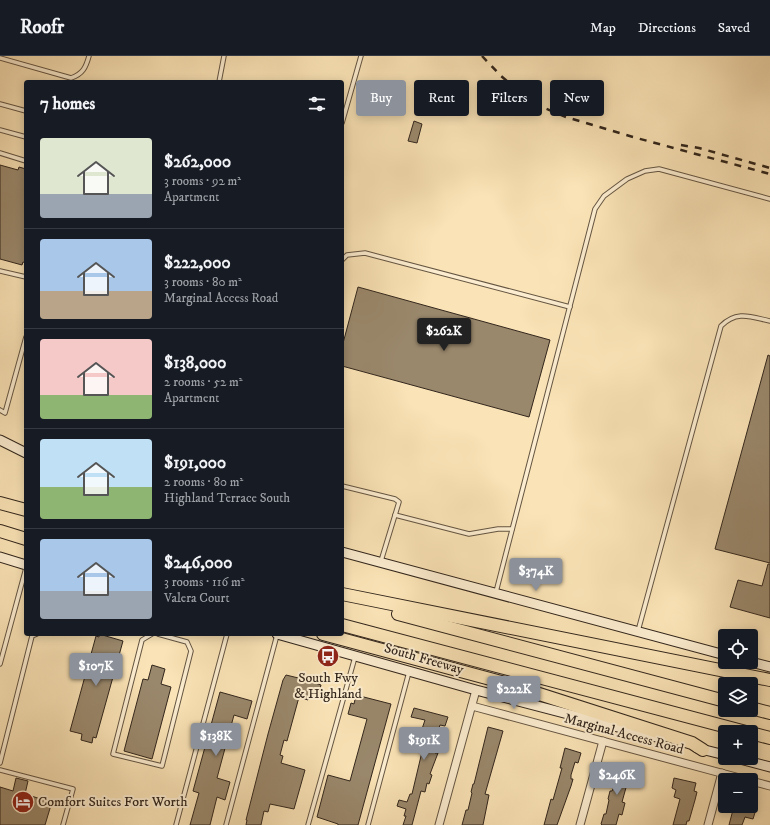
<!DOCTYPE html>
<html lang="en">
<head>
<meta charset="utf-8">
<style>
	body { margin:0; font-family:"IM FELL DW Pica",serif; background:#242831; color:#f1f3f6; height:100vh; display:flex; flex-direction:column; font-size:15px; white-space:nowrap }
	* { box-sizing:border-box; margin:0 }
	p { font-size:13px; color:#9ea1a6 }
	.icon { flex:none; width:22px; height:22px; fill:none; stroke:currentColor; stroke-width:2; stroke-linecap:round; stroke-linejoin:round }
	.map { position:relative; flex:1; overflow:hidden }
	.panel { position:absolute; left:24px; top:24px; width:320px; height:556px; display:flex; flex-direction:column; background:#171b24; border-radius:4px; box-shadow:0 2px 10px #0003 }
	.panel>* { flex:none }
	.guide { position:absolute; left:356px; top:24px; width:354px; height:36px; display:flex; gap:8px }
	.buttons { position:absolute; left:718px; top:573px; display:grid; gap:8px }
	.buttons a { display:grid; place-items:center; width:40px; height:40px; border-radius:4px; background:#171b24; box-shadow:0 2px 10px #0003; font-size:20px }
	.price { position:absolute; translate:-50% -34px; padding:0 9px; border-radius:4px; background:#8c9099; color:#fff; font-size:13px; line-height:26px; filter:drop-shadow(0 1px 2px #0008) }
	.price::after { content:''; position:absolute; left:50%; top:24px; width:12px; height:9px; margin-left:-6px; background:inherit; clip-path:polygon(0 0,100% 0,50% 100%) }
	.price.active { background:#222; color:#fff }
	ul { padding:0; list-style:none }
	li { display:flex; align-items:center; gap:12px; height:100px; padding:0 16px }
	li+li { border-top:1px solid #363941 }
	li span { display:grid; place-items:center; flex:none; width:112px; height:80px; border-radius:4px; color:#555 }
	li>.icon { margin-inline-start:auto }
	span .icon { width:48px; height:48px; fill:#fffc; stroke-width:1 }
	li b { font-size:17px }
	h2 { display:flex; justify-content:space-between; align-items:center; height:48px; padding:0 16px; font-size:17px }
	.tag { padding:0 14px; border-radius:4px; background:#171b24; box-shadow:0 2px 10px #0003; font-size:14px; line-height:36px }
	.tag.active { background:#8c9099; color:#fff }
	header { display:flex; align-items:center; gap:24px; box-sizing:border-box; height:56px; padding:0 20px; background:#171b24; border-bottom:1px solid #363941 }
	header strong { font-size:19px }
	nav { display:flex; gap:22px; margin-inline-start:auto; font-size:14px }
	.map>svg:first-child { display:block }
	.building { fill:#9a886c; stroke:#32261c }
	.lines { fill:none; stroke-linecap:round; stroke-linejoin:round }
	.lane-casing { stroke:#645542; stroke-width:5.5 }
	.street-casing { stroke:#645542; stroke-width:9 }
	.secondary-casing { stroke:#32261c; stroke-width:11 }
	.highway-casing { stroke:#32261c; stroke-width:14 }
	.lane { stroke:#fcedd0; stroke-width:3.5 }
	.street { stroke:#fcedd0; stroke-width:7 }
	.secondary { stroke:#fcedd0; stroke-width:9 }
	.highway { stroke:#fae3b6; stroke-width:12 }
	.rail { stroke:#32261c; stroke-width:2.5; stroke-dasharray:7 7; stroke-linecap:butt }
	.labels { text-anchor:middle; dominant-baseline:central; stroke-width:4; stroke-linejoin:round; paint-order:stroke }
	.street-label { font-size:14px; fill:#32261c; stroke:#fcedd0 }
	.poi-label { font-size:14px; fill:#32261c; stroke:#fcedd0 }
</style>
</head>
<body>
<header>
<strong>Roofr</strong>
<nav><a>Map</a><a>Directions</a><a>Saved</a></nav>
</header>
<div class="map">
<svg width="770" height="769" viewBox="0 0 770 769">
	<rect width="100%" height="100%" fill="#fae3b6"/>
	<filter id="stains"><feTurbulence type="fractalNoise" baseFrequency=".005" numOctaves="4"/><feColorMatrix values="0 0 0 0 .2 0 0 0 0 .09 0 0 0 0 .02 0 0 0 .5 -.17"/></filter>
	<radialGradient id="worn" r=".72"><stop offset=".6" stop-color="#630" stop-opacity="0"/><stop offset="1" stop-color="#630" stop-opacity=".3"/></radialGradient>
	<g class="building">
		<path d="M414,65L422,68L417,87L408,85Z"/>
		<path d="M0,109L18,114L19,111L26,113V207L23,206L22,209L0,203Z"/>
		<path d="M358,231L550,284L529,361L342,310V291Z"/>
		<path d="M768,299L770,300V507L715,493Z"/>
		<path d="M768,508H770V562L730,551L738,524L762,530Z"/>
		<path d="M99,578L123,585L96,682L93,681L92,687L81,684L82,678L70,675L96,580L99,581Z"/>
		<path d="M152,609L165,613L161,628L171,631L152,703L124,695L143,623L148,624Z"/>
		<path d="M286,619L315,626V627L321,629L317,643L309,641L308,644L299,641L287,685L284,684L280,699L283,700L281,707L305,714L294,753L270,748L268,756L264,755L261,769H246L247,764H246L268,678L283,624Z"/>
		<path d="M220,636L252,645L247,663L234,659L217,722L230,726L225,744L217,741L210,769H190L199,737L193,735Z"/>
		<path d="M356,639L391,648L358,769H338V768L317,761L328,719L350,725L367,663L348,658L351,647L354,648Z"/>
		<path d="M414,652L448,661L445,670L440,669L434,688L437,689L435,697H438L430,718L432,719L429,728L427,727L425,736L421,735L412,769H403L406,760H404L406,753L397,750L399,744L407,746L410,738H412L426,679L425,678L426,674L422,673L425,664L411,661Z"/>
		<path d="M488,671L503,675L485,738L489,739L483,769H462L466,754H468L472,737L471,736L473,728H474Z"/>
		<path d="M565,692L581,697L578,707L575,706L571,719V723H573L571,730L557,769H544L551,743L553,744L562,712H560Z"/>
		<path d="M618,707L632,710L622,746L625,747L622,759L619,758L616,769H602L601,768L604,758H606L609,744L608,743L610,735H612L614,731Z"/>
		<path d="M16,722L28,725L25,738L47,745L46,748L51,749L45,769H0V731L13,735Z"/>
		<path d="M674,722L696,727L694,735L697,736L695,744L689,765H687L686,769H673L680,743L674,741L676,734L672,732Z"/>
		<path d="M734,750H757L753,763L745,761L742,769H729Z"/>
	</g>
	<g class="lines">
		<g class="lane-casing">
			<g id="lane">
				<path d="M0,2L71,22C83,18 86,11 89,0"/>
				<path d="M219,26L224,0"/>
				<path d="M0,48L26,55"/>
				<path d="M342,67L361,0"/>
				<path d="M0,74L26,81"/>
				<path d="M0,97L26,105"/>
				<path d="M342,204L347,199L365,197L570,251"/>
				<path d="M0,215L26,221"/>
				<path d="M0,354L5,357L26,281"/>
				<path d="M342,430L395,443L399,446L381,505"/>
				<path d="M395,459L469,478L498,473H512"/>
				<path d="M496,536L595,153L604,140L627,123L645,115L659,113L770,143"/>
				<path d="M638,575L721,270C737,254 751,261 770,265"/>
				<path d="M152,578L142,584L113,698L162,710L191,595L187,586L158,578"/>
				<path d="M0,608L26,512"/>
				<path d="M0,707L32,580L37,578"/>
				<path d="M0,714L73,733L63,769"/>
				<path d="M176,769L227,578"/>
				<path d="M226,769L277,579"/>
				<path d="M308,769L355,601"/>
				<path d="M368,769L409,616"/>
			</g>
		</g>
		<g class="street-casing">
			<g id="street">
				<path d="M472,650L747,724"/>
				<path d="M751,725L770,730"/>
				<path d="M439,769L476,634"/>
				<path d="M580,769L603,685"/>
				<path d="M708,769L722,717"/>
			</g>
		</g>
		<g class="secondary-casing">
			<g id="secondary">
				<path d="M0,384L26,397"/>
				<path d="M342,496L725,599"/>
				<path d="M0,501L26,509"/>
				<path d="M277,578L476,634L656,681"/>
				<path d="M751,606L770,611"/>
				<path d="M697,692L725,699"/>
				<path d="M736,702L770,711"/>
			</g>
		</g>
		<g class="highway-casing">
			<g id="highway">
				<path d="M0,447L26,454"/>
				<path d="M0,475L26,483"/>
				<path d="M342,538L770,624"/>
				<path d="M398,558L725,645"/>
				<path d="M342,569L746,676"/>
				<path d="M323,578L505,627L692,687L703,694"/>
				<path d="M751,652L770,657"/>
				<path d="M751,677L770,682"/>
			</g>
		</g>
		<use href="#lane" class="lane"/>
		<use href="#street" class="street"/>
		<use href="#secondary" class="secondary"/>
		<use href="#highway" class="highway"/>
		<g class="rail">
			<path d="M482,0L501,20L520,36L542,51L566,61L633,81L770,118"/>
			<path d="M681,89L699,92L770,112"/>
		</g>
	</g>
	<defs>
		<g id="bus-disc" transform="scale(1.15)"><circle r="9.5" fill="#8f2418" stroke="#fcedd0"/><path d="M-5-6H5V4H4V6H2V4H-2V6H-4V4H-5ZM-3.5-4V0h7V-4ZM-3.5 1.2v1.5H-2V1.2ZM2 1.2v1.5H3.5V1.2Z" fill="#fff"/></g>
		<g id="hotel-disc" transform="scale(1.15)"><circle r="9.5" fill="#8f2418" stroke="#fcedd0"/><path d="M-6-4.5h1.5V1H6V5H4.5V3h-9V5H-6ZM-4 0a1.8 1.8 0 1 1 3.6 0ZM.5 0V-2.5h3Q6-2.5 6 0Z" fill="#fff"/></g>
	</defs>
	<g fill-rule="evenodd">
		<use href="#bus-disc" x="328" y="600"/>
		<use href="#hotel-disc" x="23" y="746"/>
	</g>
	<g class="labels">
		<g class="street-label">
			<text transform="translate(424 603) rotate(16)">South Freeway</text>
			<text transform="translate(624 678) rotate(15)">Marginal Access Road</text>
		</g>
		<g class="poi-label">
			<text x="328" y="622">South Fwy<tspan x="328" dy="16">&amp; Highland</tspan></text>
			<text x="38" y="746" text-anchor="start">Comfort Suites Fort Worth</text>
		</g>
	</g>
	<rect width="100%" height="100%" filter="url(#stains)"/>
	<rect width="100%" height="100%" fill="url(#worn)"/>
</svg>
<div class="buttons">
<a><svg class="icon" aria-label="locate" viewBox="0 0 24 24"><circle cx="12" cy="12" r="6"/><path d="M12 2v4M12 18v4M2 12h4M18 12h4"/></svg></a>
<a><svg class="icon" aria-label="layers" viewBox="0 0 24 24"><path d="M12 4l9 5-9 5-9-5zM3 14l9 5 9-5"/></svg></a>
<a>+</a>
<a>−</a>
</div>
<b class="price active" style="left:444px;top:296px">$262K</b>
<b class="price" style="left:536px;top:536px">$374K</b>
<b class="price" style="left:96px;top:631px">$107K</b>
<b class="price" style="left:514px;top:654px">$222K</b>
<b class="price" style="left:216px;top:701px">$138K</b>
<b class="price" style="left:424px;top:705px">$191K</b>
<b class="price" style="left:617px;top:740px">$246K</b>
<div class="guide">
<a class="tag active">Buy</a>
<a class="tag">Rent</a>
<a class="tag">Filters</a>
<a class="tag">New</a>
</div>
<section class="panel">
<h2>7 homes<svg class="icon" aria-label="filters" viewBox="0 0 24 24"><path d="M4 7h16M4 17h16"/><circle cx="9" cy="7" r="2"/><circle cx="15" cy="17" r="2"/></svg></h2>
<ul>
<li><span style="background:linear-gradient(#dfe7d0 70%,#9aa5b1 0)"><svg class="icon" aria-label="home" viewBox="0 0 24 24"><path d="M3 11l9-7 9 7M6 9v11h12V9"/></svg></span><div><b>$262,000</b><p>3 rooms · 92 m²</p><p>Apartment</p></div></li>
<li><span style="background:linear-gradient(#a9c7e8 65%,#b9a48a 0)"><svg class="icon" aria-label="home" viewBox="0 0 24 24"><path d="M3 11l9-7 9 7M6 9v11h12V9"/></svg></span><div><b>$222,000</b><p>3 rooms · 80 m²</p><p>Marginal Access Road</p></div></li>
<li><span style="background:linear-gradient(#f6c9c9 70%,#8fb573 0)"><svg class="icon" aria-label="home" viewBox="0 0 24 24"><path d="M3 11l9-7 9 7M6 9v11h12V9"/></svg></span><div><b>$138,000</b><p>2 rooms · 52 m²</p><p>Apartment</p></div></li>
<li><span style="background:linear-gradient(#bfe0f5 60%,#8fb573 0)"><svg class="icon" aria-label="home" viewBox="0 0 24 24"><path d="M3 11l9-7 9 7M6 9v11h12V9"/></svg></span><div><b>$191,000</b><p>2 rooms · 80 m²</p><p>Highland Terrace South</p></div></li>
<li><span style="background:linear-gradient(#a9c7e8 65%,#9aa5b1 0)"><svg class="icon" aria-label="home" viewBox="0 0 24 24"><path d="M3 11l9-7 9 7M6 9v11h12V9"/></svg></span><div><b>$246,000</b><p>3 rooms · 116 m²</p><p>Valera Court</p></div></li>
</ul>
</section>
</div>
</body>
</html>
